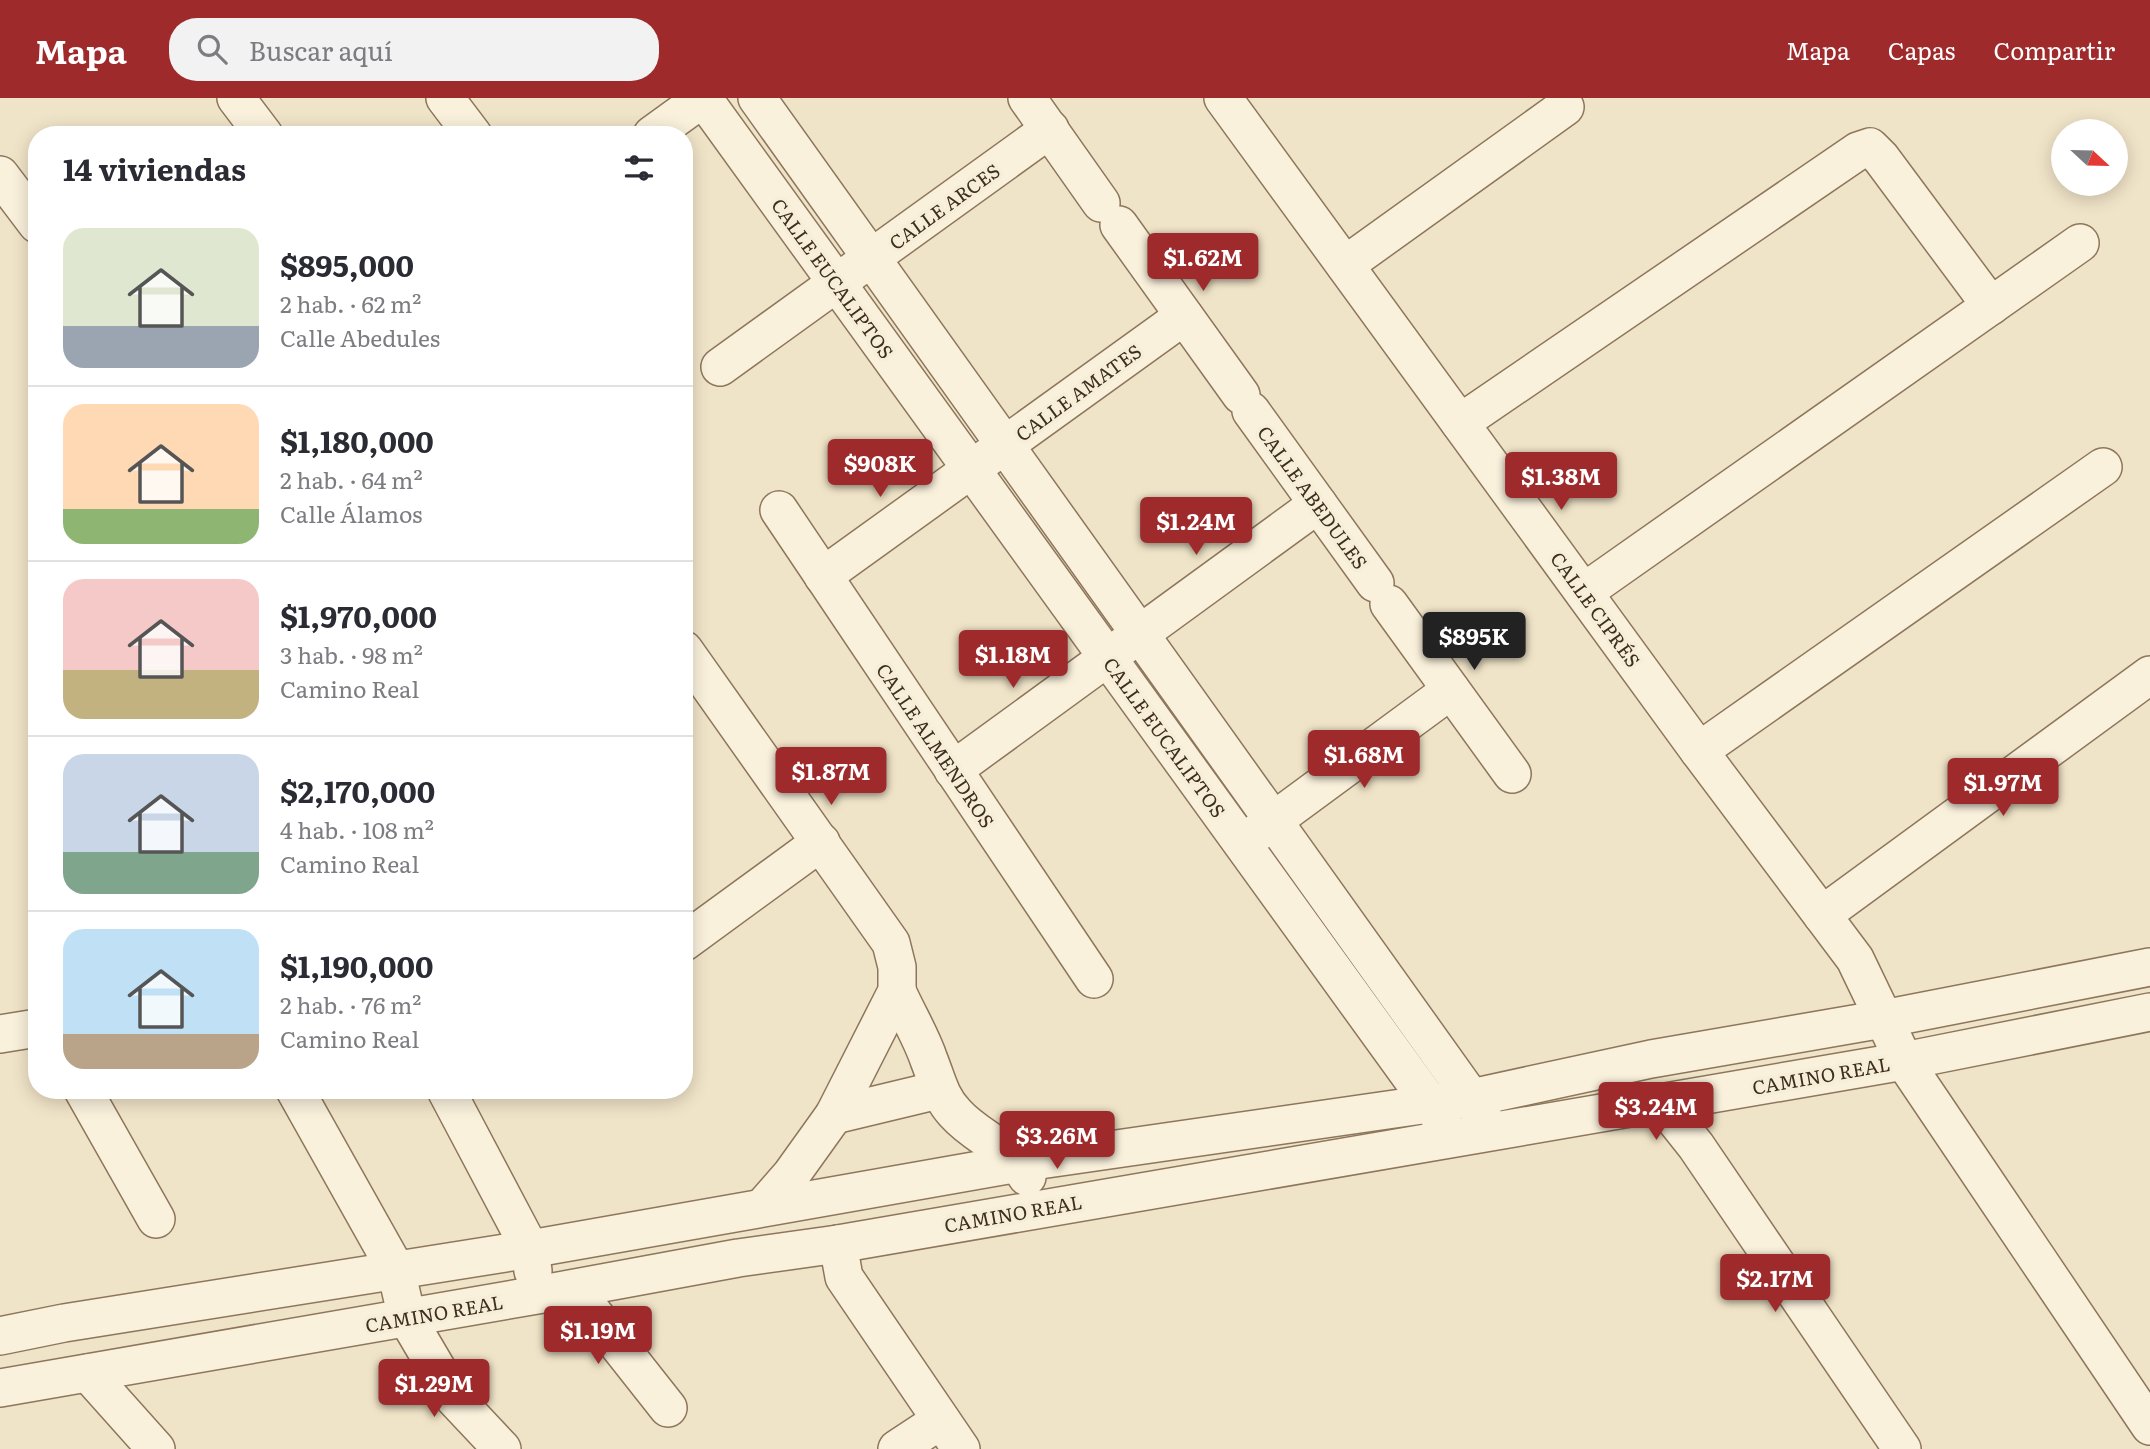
<!DOCTYPE html>
<html lang="es">
<head>
<meta charset="utf-8">
<style>
	body { margin:0; font-family:Literata,serif; background:#f2f2f3; color:#2b2b33; height:100vh; display:flex; flex-direction:column; font-size:26px; white-space:nowrap }
	* { box-sizing:border-box; margin:0 }
	p { font-size:23px; color:#7c7c81 }
	.icon { flex:none; width:38px; height:38px; fill:none; stroke:currentColor; stroke-width:2; stroke-linecap:round; stroke-linejoin:round }
	.map { position:relative; flex:1; overflow:hidden }
	.panel { position:absolute; left:28px; top:28px; width:665px; height:973px; display:flex; flex-direction:column; background:#fff; border-radius:28px; box-shadow:0 4px 18px #0003 }
	.panel>* { flex:none }
	.needle { width:46px; rotate:112deg }
	.buttons { position:absolute; left:2051px; top:21px; display:grid; gap:14px }
	.buttons a { display:grid; place-items:center; width:77px; height:77px; border-radius:50%; background:#fff; box-shadow:0 4px 18px #0003; font-size:35px }
	.price { position:absolute; translate:-50% -60px; padding:0 16px; border-radius:7px; background:#9e2a2b; color:#fff; font-size:23px; line-height:46px; filter:drop-shadow(0 2px 4px #0008) }
	.price::after { content:''; position:absolute; left:50%; top:42px; width:21px; height:16px; margin-left:-10px; background:inherit; clip-path:polygon(0 0,100% 0,50% 100%) }
	.price.on { background:#222; color:#fff }
	ul { padding:0; list-style:none }
	li { display:flex; align-items:center; gap:21px; height:175px; padding:0 35px }
	li+li { border-top:2px solid #e1e1e2 }
	li span { display:grid; place-items:center; flex:none; width:196px; height:140px; border-radius:21px; color:#555 }
	li>.icon { margin-inline-start:auto }
	span .icon { width:84px; height:84px; fill:#fffc; stroke-width:1 }
	li b { font-size:30px }
	h2 { display:flex; justify-content:space-between; align-items:center; height:84px; padding:0 35px; font-size:30px }
	header { display:flex; align-items:center; gap:42px; box-sizing:border-box; height:98px; padding:0 35px; background:#9e2a2b; color:#fff }
	header strong { font-size:33px }
	nav { display:flex; gap:38px; margin-inline-start:auto; font-size:24px }
	.search { width:490px; height:63px; background:#f2f2f3; display:flex; align-items:center; gap:18px; box-sizing:border-box; padding:0 24px; border-radius:28px; color:#7c7c81; font-size:26px }
	.map>svg:first-child { display:block }
	.lines { fill:none; stroke-linecap:round; stroke-linejoin:round }
	.minor-casing { stroke:#8d765c; stroke-width:40 }
	.minor { stroke:#faf1dc; stroke-width:37 }
	.labels { text-anchor:middle; dominant-baseline:central; stroke-width:7; stroke-linejoin:round; paint-order:stroke }
	.street-label { font-size:19px; fill:#3d2e20; stroke:#f7eed8 }
</style>
</head>
<body>
<header>
<strong>Mapa</strong>
<div class="search"><svg class="icon" aria-label="search" viewBox="0 0 24 24"><circle cx="10" cy="10" r="6"/><path d="M15 15l6 6"/></svg>Buscar aquí</div>
<nav><a>Mapa</a><a>Capas</a><a>Compartir</a></nav>
</header>
<div class="map">
<svg width="2150" height="1351" viewBox="0 0 2150 1351">
	<rect width="100%" height="100%" fill="#f0e4c8"/>
	<g class="lines">
		<g class="minor-casing">
			<g id="minor">
				<path d="M236,0L264,37"/>
				<path d="M445,0L473,37"/>
				<path d="M703,0L1442,1022"/>
				<path d="M757,0L1482,1015"/>
				<path d="M1027,0L1101,105"/>
				<path d="M1223,0L1699,653L1855,861L1904,963L2150,1328"/>
				<path d="M652,37L703,0"/>
				<path d="M0,77L37,126"/>
				<path d="M1119,127L1241,297"/>
				<path d="M1345,167L1565,9"/>
				<path d="M720,269L1050,31"/>
				<path d="M1251,313L1375,485"/>
				<path d="M1460,325L1858,53L1870,49L1881,60L1991,208"/>
				<path d="M779,412L1094,881"/>
				<path d="M823,478L1184,218"/>
				<path d="M1584,494L2080,145"/>
				<path d="M1389,506L1512,676"/>
				<path d="M684,552L891,845L897,869V893L834,1017L791,1077L763,1109"/>
				<path d="M1699,653L2103,369"/>
				<path d="M953,672L1318,406"/>
				<path d="M1254,737L1451,592"/>
				<path d="M1822,817L2150,577"/>
				<path d="M684,844L821,744"/>
				<path d="M897,893C907,916 921,938 929,962C937,982 940,999 955,1015C978,1041 1008,1047 1027,1079"/>
				<path d="M0,936L37,930"/>
				<path d="M83,992L156,1121"/>
				<path d="M295,992L396,1172L407,1220L454,1300L502,1351"/>
				<path d="M446,992L530,1151L533,1173"/>
				<path d="M1661,1004L1696,1048L1902,1351"/>
				<path d="M834,1017L938,992"/>
				<path d="M838,1146L844,1179L961,1351"/>
				<path d="M574,1191L668,1310"/>
				<path d="M0,1238L64,1225L530,1151L1019,1065L1471,1000L1651,961L1883,921L2150,869"/>
				<path d="M88,1275L156,1351"/>
				<path d="M0,1290L537,1197L738,1160L838,1146L1904,963L2150,914"/>
				<path d="M897,1351L941,1322"/>
			</g>
		</g>
		<use href="#minor" class="minor"/>
	</g>
	<g class="labels">
		<g class="street-label">
			<text transform="translate(944 108) rotate(-36)">CALLE ARCES</text>
			<text transform="translate(833 180) rotate(54)">CALLE EUCALIPTOS</text>
			<text transform="translate(1078 294) rotate(-36)">CALLE AMATES</text>
			<text transform="translate(1313 399) rotate(54)">CALLE ABEDULES</text>
			<text transform="translate(1596 511) rotate(54)">CALLE CIPRÉS</text>
			<text transform="translate(1165 639) rotate(54)">CALLE EUCALIPTOS</text>
			<text transform="translate(936 647) rotate(56)">CALLE ALMENDROS</text>
			<text transform="translate(1821 977) rotate(-10)">CAMINO REAL</text>
			<text transform="translate(1013 1115) rotate(-10)">CAMINO REAL</text>
			<text transform="translate(434 1215) rotate(-10)">CAMINO REAL</text>
		</g>
	</g>
</svg>
<div class="buttons">
<a><svg class="needle" viewBox="-14 -14 28 28"><path d="M0-13l5 13h-10z" fill="#e53935"/><path d="M0 13l5-13h-10z" fill="#7c7c81"/></svg></a>
</div>
<b class="price" style="left:1203px;top:195px">$1.62M</b>
<b class="price" style="left:880px;top:401px">$908K</b>
<b class="price" style="left:1561px;top:414px">$1.38M</b>
<b class="price" style="left:1196px;top:459px">$1.24M</b>
<b class="price on" style="left:1474px;top:574px">$895K</b>
<b class="price" style="left:1013px;top:592px">$1.18M</b>
<b class="price" style="left:1364px;top:692px">$1.68M</b>
<b class="price" style="left:831px;top:709px">$1.87M</b>
<b class="price" style="left:2003px;top:720px">$1.97M</b>
<b class="price" style="left:1656px;top:1044px">$3.24M</b>
<b class="price" style="left:1057px;top:1073px">$3.26M</b>
<b class="price" style="left:1775px;top:1216px">$2.17M</b>
<b class="price" style="left:598px;top:1268px">$1.19M</b>
<b class="price" style="left:434px;top:1321px">$1.29M</b>
<section class="panel">
<h2>14 viviendas<svg class="icon" aria-label="filters" viewBox="0 0 24 24"><path d="M4 7h16M4 17h16"/><circle cx="9" cy="7" r="2"/><circle cx="15" cy="17" r="2"/></svg></h2>
<ul>
<li><span style="background:linear-gradient(#dfe7d0 70%,#9aa5b1 0)"><svg class="icon" aria-label="home" viewBox="0 0 24 24"><path d="M3 11l9-7 9 7M6 9v11h12V9"/></svg></span><div><b>$895,000</b><p>2 hab. · 62 m²</p><p>Calle Abedules</p></div></li>
<li><span style="background:linear-gradient(#ffd9b3 75%,#8fb573 0)"><svg class="icon" aria-label="home" viewBox="0 0 24 24"><path d="M3 11l9-7 9 7M6 9v11h12V9"/></svg></span><div><b>$1,180,000</b><p>2 hab. · 64 m²</p><p>Calle Álamos</p></div></li>
<li><span style="background:linear-gradient(#f6c9c9 65%,#c2b280 0)"><svg class="icon" aria-label="home" viewBox="0 0 24 24"><path d="M3 11l9-7 9 7M6 9v11h12V9"/></svg></span><div><b>$1,970,000</b><p>3 hab. · 98 m²</p><p>Camino Real</p></div></li>
<li><span style="background:linear-gradient(#c9d6e8 70%,#7fa58c 0)"><svg class="icon" aria-label="home" viewBox="0 0 24 24"><path d="M3 11l9-7 9 7M6 9v11h12V9"/></svg></span><div><b>$2,170,000</b><p>4 hab. · 108 m²</p><p>Camino Real</p></div></li>
<li><span style="background:linear-gradient(#bfe0f5 75%,#b9a48a 0)"><svg class="icon" aria-label="home" viewBox="0 0 24 24"><path d="M3 11l9-7 9 7M6 9v11h12V9"/></svg></span><div><b>$1,190,000</b><p>2 hab. · 76 m²</p><p>Camino Real</p></div></li>
</ul>
</section>
</div>
</body>
</html>
